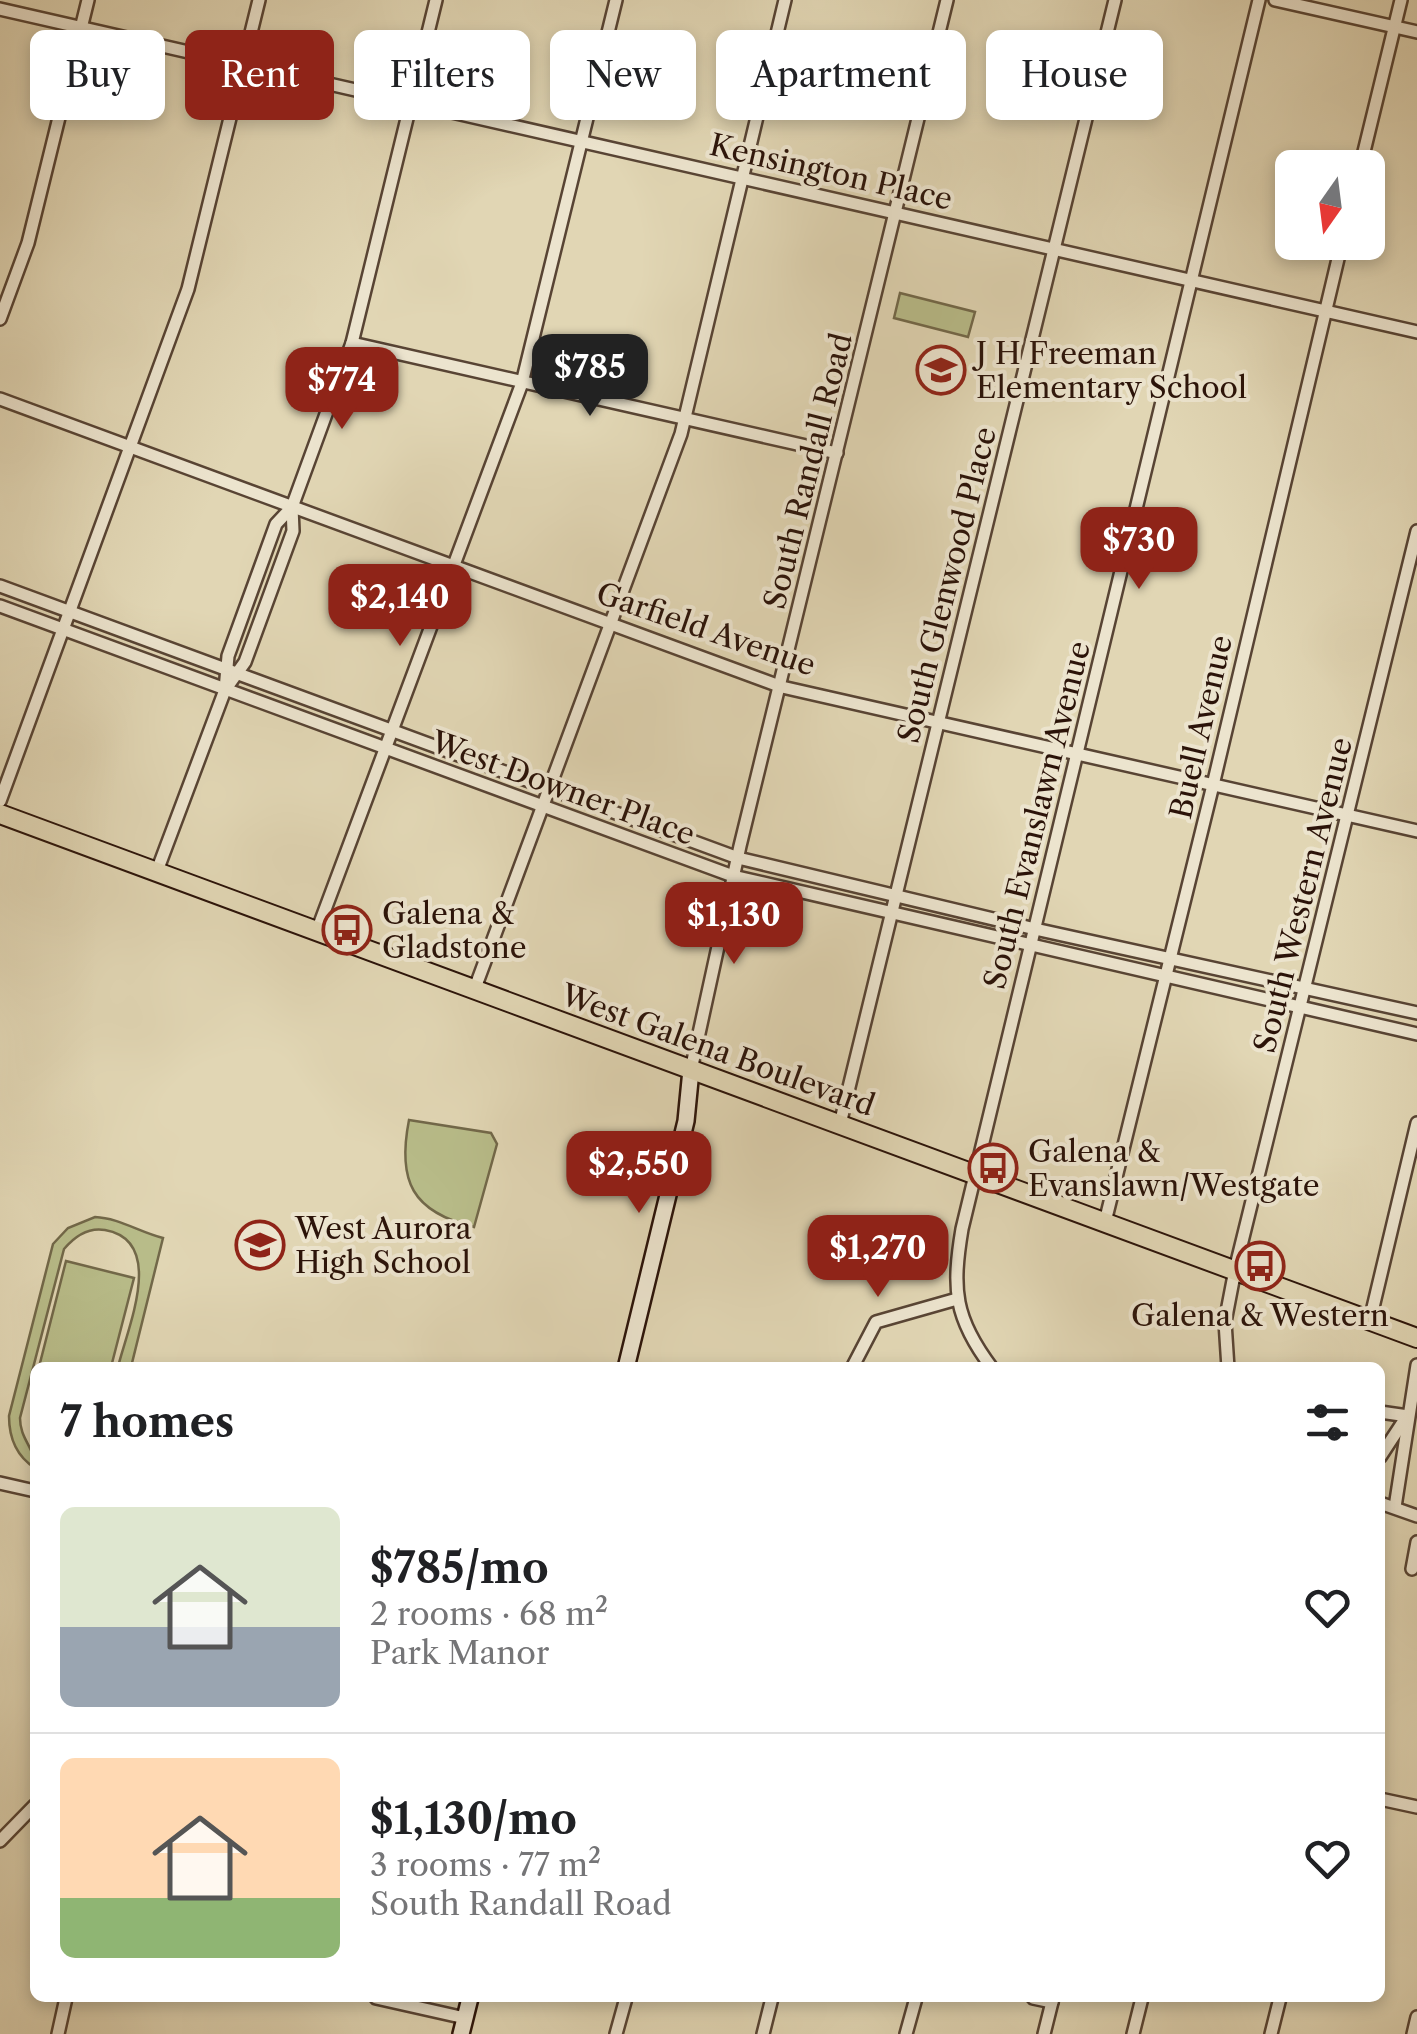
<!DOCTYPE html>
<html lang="en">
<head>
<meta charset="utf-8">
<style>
	body { margin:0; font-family:"Libre Caslon Text",serif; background:#f2f2f2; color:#202124; height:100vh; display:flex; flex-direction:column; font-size:38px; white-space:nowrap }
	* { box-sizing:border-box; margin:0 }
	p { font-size:32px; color:#757577 }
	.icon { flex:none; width:55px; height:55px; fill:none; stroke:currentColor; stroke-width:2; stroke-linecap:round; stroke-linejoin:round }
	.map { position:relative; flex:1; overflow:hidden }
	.details { position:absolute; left:30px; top:1362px; width:1355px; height:640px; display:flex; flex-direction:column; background:#fff; border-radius:15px; box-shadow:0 5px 15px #0003 }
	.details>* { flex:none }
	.top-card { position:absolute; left:30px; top:30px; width:1358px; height:90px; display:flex; gap:20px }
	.needle { width:65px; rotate:194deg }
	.buttons { position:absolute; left:1275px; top:150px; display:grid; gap:20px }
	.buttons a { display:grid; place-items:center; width:110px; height:110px; border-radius:15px; background:#fff; box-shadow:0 5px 15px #0003; font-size:50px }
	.price { position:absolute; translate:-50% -85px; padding:0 22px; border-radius:20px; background:#8f2418; color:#fff; font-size:32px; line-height:65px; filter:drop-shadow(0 2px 5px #0008) }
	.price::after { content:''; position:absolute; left:50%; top:60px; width:30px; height:22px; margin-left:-15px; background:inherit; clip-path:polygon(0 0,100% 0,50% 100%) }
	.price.active { background:#222; color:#fff }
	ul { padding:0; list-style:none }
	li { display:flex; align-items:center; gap:30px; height:250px; padding:0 30px }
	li+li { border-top:2px solid #e0e0e0 }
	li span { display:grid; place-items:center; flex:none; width:280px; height:200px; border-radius:15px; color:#555 }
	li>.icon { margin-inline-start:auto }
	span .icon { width:120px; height:120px; fill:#fffc; stroke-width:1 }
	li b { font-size:42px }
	h2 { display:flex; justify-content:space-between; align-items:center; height:120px; padding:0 30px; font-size:42px }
	.tag { padding:0 35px; border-radius:15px; background:#fff; box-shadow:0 5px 15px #0003; font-size:35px; line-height:90px }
	.tag.active { background:#8f2418; color:#fff }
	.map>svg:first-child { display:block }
	.green { fill:#b8bc89; stroke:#726849; stroke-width:2.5 }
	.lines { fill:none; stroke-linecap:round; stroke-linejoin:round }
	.minor-casing { stroke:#584434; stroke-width:16 }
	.secondary-casing { stroke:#2b1309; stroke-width:20 }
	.primary-casing { stroke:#2b1309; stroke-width:22 }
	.minor { stroke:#ece4ce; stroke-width:11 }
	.secondary { stroke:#ece4ce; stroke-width:15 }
	.primary { stroke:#e1d6b4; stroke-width:18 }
	.labels { text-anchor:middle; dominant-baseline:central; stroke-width:8; stroke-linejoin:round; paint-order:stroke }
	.street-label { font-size:30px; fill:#2b1309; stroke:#ece4ce }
	.poi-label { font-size:30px; fill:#2b1309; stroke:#ece4ce; text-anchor:start }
</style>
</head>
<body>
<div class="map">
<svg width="1417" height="2034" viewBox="0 0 1417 2034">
	<rect width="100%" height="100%" fill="#e1d6b4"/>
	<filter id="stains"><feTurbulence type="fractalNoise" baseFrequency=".002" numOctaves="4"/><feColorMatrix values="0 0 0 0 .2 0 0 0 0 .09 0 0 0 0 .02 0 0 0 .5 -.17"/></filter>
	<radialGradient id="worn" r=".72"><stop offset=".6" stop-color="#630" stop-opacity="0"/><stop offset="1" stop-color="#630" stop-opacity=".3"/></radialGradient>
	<g class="green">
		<path d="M900,293L975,312L968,337L894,318Z"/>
		<path d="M409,1120L491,1133L497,1144L474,1227C412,1212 397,1181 409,1120Z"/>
		<path d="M95,1217C119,1218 139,1232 163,1238L131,1367H118C127,1329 167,1241 105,1230C88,1227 75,1236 64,1249L20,1418C20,1440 35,1447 35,1468C16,1456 9,1438 9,1416L53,1244L68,1228Z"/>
		<path d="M66,1261L134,1278L111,1367H39Z"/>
	</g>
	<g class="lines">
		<g class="minor-casing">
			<g id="minor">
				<path d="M1275,0L1417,32"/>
				<path d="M0,9L1417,332"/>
				<path d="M1360,168L1401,0"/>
				<path d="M0,319L28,243L88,0"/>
				<path d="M352,343L837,453"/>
				<path d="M0,399L782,687L1417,831"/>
				<path d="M0,586L738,858L1035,929L1417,1013"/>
				<path d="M0,606L733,876L1417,1034"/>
				<path d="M225,690L245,662L293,531L292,507L352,343L436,0"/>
				<path d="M0,801L188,289L259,0"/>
				<path d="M157,871L225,690L228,656L276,524L292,507"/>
				<path d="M317,931L522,383L616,0"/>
				<path d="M475,988L681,434L785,0"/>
				<path d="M691,1070L740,846L947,0"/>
				<path d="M840,1124L1115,0"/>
				<path d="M1105,1222L1213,785L1342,242"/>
				<path d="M1370,1320L1417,1123"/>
				<path d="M852,1368L876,1322L957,1299"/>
				<path d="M992,1368C954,1318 952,1289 962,1229L1259,0"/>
				<path d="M1228,1368L1225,1322L1235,1270L1417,531"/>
				<path d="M1380,1412L1408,1416"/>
				<path d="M1380,1457L1405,1419"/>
				<path d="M0,1483L35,1491"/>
				<path d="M1380,1503L1417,1516"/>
				<path d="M1395,1507L1417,1365"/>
				<path d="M1412,1569L1417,1542"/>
				<path d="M1380,1799L1417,1807"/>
				<path d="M0,1841L35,1805"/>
				<path d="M376,1998L465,2018"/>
				<path d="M1033,1998L1052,2002"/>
				<path d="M58,2034L66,1998"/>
				<path d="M616,2034L626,1998"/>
				<path d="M763,2034L772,1998"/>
				<path d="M906,2034L916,1998"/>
				<path d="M1044,2034L1053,1998"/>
				<path d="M1133,2034L1142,1998"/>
				<path d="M1271,2034L1280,1998"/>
				<path d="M1413,2034L1417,2017"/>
			</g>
		</g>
		<g class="secondary-casing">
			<g id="secondary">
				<path d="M626,1368L686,1121L691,1070"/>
				<path d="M461,2034L470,1998"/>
			</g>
		</g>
		<g class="primary-casing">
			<path id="primary" d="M0,814L1417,1338"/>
		</g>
		<use href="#minor" class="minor"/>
		<use href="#secondary" class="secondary"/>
		<use href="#primary" class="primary"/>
	</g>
	<defs>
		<g id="school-ring" transform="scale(2.5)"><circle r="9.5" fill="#ece4ce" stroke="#8f2418" stroke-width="1.5"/><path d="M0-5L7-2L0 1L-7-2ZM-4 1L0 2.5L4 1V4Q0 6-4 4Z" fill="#8f2418"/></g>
		<g id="bus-ring" transform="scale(2.5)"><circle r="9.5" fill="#ece4ce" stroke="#8f2418" stroke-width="1.5"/><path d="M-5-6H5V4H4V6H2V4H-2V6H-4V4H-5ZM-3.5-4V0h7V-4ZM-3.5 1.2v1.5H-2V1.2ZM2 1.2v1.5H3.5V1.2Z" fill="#8f2418"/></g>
	</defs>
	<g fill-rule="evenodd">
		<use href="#school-ring" x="941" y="370"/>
		<use href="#bus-ring" x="347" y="930"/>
		<use href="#bus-ring" x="993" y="1168"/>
		<use href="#school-ring" x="260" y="1245"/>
		<use href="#bus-ring" x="1260" y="1266"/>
	</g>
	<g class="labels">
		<g class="street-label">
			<text transform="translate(831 172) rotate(13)">Kensington Place</text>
			<text transform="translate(808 471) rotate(-76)">South Randall Road</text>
			<text transform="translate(947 585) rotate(-76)">South Glenwood Place</text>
			<text transform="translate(706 629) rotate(19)">Garfield Avenue</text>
			<text transform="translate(1201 727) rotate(-77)">Buell Avenue</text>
			<text transform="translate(563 788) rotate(20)">West Downer Place</text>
			<text transform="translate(1037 815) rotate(-76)">South Evanslawn Avenue</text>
			<text transform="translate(1303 895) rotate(-76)">South Western Avenue</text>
			<text transform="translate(718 1050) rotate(20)">West Galena Boulevard</text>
		</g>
		<g class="poi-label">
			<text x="976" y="353">J H Freeman<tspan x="976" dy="34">Elementary School</tspan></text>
			<text x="382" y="913">Galena &amp;<tspan x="382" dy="34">Gladstone</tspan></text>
			<text x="1028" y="1151">Galena &amp;<tspan x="1028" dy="34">Evanslawn/Westgate</tspan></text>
			<text x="295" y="1228">West Aurora<tspan x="295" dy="34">High School</tspan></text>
			<text x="1260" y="1315" text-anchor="middle">Galena &amp; Western</text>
		</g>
	</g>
	<rect width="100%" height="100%" filter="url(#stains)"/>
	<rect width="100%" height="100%" fill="url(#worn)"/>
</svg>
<div class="buttons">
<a><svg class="needle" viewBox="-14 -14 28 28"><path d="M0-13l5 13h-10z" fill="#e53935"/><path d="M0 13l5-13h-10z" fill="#757577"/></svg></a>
</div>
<b class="price active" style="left:590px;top:419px">$785</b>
<b class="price" style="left:342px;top:432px">$774</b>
<b class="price" style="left:1139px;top:592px">$730</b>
<b class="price" style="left:400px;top:649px">$2,140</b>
<b class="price" style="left:734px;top:967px">$1,130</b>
<b class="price" style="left:639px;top:1216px">$2,550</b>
<b class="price" style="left:878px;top:1300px">$1,270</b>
<div class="top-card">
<a class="tag">Buy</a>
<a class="tag active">Rent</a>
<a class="tag">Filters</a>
<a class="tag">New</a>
<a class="tag">Apartment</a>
<a class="tag">House</a>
</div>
<section class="details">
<h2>7 homes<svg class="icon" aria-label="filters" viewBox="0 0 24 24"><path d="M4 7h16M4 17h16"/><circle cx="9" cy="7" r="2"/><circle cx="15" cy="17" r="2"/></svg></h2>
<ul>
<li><span style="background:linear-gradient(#dfe7d0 60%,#9aa5b1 0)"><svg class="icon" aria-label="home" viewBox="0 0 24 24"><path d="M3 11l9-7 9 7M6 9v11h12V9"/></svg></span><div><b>$785/mo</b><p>2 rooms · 68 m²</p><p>Park Manor</p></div><svg class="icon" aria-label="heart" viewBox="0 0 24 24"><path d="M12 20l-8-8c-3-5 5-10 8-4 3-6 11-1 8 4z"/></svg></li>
<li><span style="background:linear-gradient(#ffd9b3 70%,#8fb573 0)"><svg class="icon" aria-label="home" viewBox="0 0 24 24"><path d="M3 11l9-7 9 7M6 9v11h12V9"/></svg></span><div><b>$1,130/mo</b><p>3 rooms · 77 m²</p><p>South Randall Road</p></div><svg class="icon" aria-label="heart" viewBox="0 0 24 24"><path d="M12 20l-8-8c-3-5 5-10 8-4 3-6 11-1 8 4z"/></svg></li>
</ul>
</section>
</div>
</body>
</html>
